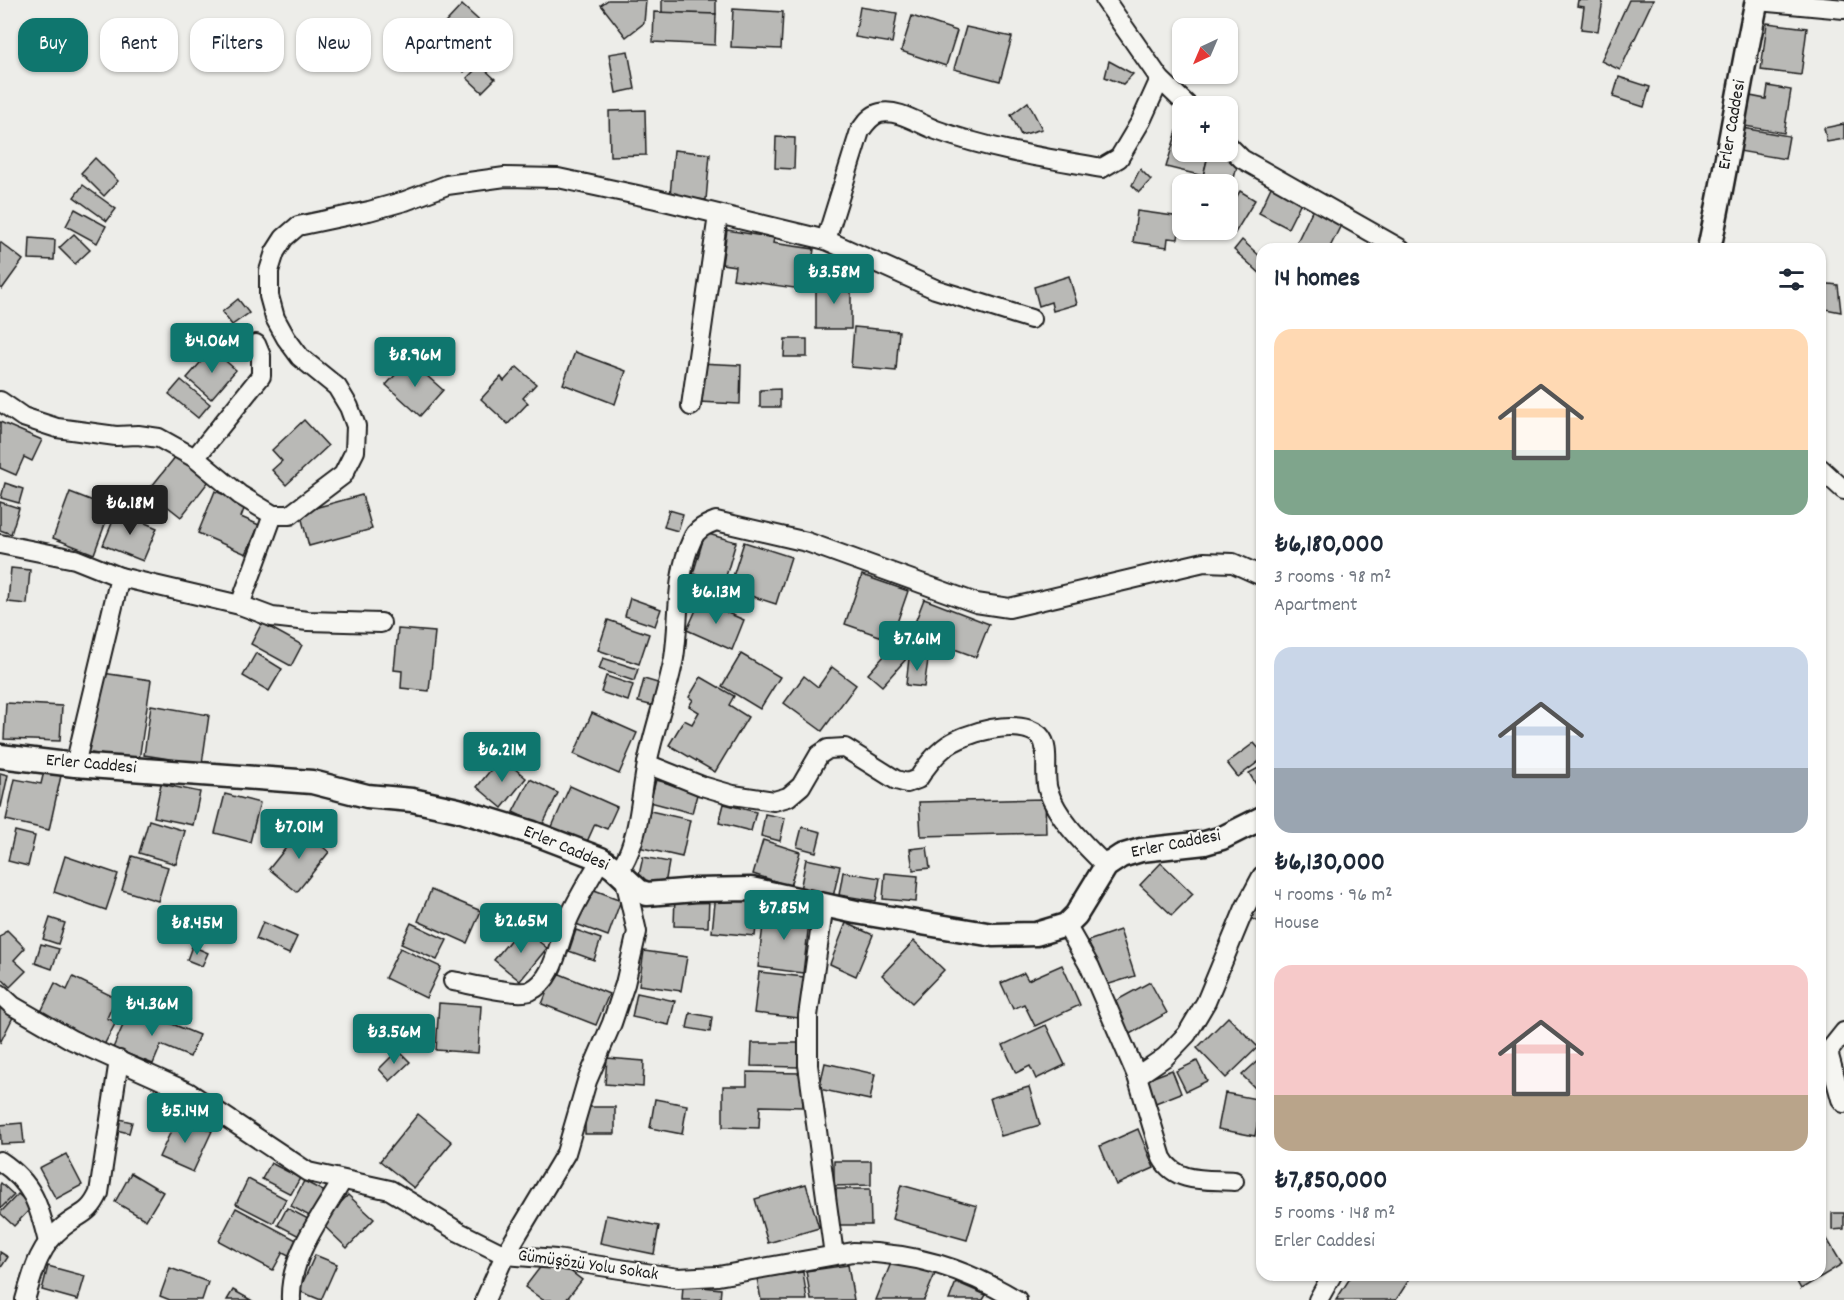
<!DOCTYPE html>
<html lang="en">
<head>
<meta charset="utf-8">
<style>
	body { margin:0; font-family:Dekko,sans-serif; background:#f2f2f3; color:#1f2937; height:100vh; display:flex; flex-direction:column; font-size:22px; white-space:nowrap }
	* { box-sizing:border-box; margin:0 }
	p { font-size:20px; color:#747a83 }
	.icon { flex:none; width:33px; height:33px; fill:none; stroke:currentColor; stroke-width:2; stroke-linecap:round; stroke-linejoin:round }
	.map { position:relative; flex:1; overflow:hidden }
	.drawer { position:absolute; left:1256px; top:243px; width:570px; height:1038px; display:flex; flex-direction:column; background:#fff; border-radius:18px; box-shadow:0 2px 4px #0004 }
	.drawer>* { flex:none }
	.hud { position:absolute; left:18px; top:18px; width:570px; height:54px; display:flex; gap:12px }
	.needle { width:39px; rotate:224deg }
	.buttons { position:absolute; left:1172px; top:18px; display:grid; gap:12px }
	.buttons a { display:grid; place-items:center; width:66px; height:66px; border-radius:12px; background:#fff; box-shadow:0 2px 4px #0004; font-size:30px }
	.price { position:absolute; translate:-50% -51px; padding:0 14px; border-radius:6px; background:#0f766e; color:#fff; font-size:20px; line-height:39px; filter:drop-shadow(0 2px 3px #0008) }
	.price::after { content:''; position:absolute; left:50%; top:36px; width:18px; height:14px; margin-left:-9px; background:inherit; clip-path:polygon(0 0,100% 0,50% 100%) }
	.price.selected { background:#222; color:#fff }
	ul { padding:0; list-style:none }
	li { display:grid; align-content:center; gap:12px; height:318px; padding:0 18px }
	li span { display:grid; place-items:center; height:186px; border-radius:18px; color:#555 }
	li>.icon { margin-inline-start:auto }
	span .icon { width:108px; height:108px; fill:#fffc; stroke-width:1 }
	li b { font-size:26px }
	h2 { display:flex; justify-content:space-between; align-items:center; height:72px; padding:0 18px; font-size:26px }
	.pill { padding:0 21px; border-radius:18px; background:#fff; box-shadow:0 2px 4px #0004; font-size:21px; line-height:54px }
	.pill.selected { background:#0f766e; color:#fff }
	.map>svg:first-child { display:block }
	.building { fill:#b9b9b6; stroke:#1c1c1c; stroke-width:1.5 }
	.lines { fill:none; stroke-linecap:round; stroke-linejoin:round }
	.minor-casing { stroke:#1c1c1c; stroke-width:22 }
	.tertiary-casing { stroke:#1c1c1c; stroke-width:27 }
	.minor { stroke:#f6f6f2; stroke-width:18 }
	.tertiary { stroke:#f6f6f2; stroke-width:22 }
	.labels { text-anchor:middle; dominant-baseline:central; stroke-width:4.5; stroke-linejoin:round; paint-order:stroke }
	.street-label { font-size:18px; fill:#1c1c1c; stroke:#f6f6f2 }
</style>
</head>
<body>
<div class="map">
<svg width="1844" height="1300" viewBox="0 0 1844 1300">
	<rect width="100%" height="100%" fill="#edede9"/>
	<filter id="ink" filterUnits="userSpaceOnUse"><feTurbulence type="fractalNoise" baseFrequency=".0167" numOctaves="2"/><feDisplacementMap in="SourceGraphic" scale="12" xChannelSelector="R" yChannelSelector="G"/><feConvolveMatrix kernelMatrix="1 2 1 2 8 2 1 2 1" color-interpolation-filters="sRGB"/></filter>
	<g filter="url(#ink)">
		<g class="building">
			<path d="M608,0H646L644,23L626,37L601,5Z"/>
			<path d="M662,0H716V14L662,13Z"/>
			<path d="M1578,0H1603L1598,31L1581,29L1584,7L1577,6Z"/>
			<path d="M1629,0H1653L1620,70L1601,61Z"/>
			<path d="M462,5L487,28L472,44L482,53L464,72L452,61L455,57L433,36Z"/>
			<path d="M860,7L897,13L892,43L855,37Z"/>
			<path d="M733,9L783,12L781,49L731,47Z"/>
			<path d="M654,12L716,14L715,45L653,42Z"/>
			<path d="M912,16L957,31L946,66L901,51Z"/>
			<path d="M1767,23L1807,28L1801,75L1761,70Z"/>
			<path d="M966,27L1012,37L1000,81L954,69Z"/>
			<path d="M61,29L63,46L38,48L37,31Z"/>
			<path d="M628,51L635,89L616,93L609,54Z"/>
			<path d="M1109,61L1133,74L1123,84L1105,77Z"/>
			<path d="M480,65L495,79L482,92L467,78Z"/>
			<path d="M1619,77L1650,87L1644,107L1613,97Z"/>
			<path d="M1768,86L1791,90L1784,133L1745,126L1750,96L1766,99Z"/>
			<path d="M1028,102L1042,129L1021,135L1011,115Z"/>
			<path d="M645,110L646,155L610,156L609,111Z"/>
			<path d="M1844,124V139L1827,142L1824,128Z"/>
			<path d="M1742,128L1789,136L1785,159L1739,151Z"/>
			<path d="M1177,131L1182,132V152H1209L1203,176L1166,167Z"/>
			<path d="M776,137L795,138L794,169L775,168Z"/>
			<path d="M674,150L710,154L706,200L670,196Z"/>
			<path d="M1209,152L1239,159L1234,178H1228L1226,184H1201Z"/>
			<path d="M95,158L118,181L104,196L81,173Z"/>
			<path d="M1140,169L1151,180L1139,192L1132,185Z"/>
			<path d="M83,185L116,209L107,221L74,197Z"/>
			<path d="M1272,185L1302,200L1288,228L1259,213Z"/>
			<path d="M1240,191L1255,200L1235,233L1227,228V213Z"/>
			<path d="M1314,207L1343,221L1329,249H1307L1296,244Z"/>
			<path d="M75,209L106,226L97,243L66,226Z"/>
			<path d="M1137,211L1181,217L1178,239L1168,238L1167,247L1133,242Z"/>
			<path d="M727,230L774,238L773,243L814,249L808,290L733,279L735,266L722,264Z"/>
			<path d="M74,234L90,250L75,264L59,248Z"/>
			<path d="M30,238L55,240L54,260L29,259Z"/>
			<path d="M1242,240L1262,258V275L1234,250Z"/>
			<path d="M0,242L23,260L2,289L0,287Z"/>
			<path d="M1069,276L1077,304L1053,311L1051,302L1039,306L1034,287Z"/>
			<rect x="816" y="281" width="35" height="48"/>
			<path d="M1820,283L1838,285L1841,312L1820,308Z"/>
			<path d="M238,299L249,313L232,325L222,312Z"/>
			<path d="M854,327L899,331L896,371L851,367Z"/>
			<path d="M785,339H807V357H784Z"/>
			<path d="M212,349L236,370L211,399L187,378Z"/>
			<path d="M575,352L626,371L615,404L563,384Z"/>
			<path d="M409,360L443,390L420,416L386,385Z"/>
			<path d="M699,363L741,365L740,404L698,402Z"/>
			<path d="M517,367L536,384L523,398L528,403L508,424L481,399L501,377L504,381Z"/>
			<path d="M181,380L210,404L198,418L169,394Z"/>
			<path d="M780,389V407H760V390Z"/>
			<path d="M304,420L328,446L286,485L272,470L282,461L272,450Z"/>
			<path d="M0,422L42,440L32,461L24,457L16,475L0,468Z"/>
			<path d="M176,456L209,481L181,517L148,491Z"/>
			<path d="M5,483L23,489L19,503L1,498Z"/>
			<path d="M215,491L246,504L241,517L259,525L246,554L198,533Z"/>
			<path d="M70,492L111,508L94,554L53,538Z"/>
			<path d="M362,495L372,529L309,546L300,512Z"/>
			<path d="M0,502L19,508L11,534L0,530Z"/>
			<path d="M669,510L683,514L678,531L664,527Z"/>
			<path d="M117,511L157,528L143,561L103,545Z"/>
			<path d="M705,533L736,542L724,583L693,574Z"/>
			<path d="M744,542L791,557L776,604L729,589Z"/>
			<path d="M11,568L30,570L27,604L8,602Z"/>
			<path d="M862,575L908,591L891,640L845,624Z"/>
			<path d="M630,598L661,609L655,626L625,616Z"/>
			<path d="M924,599L989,624L976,657L911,633Z"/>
			<path d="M700,601L744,620L732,650L687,630Z"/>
			<path d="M608,620L649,634L639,664L598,650Z"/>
			<path d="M262,623L302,645L291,666L251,644Z"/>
			<path d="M398,629L435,632L429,691L401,688L402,671L394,670Z"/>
			<path d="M894,645L907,658L882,686L868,674Z"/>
			<path d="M256,653L282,669L269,691L243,676Z"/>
			<path d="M741,654L780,677L760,709L722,686Z"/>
			<path d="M603,658L638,669L634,681L599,669Z"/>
			<path d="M909,658L928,660L924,687L906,685Z"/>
			<path d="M832,667L856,685L822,731L784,703L804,676L818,687Z"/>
			<path d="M102,673L151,680L139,760L84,752Z"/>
			<path d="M606,676L633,685L628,701L601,692Z"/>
			<path d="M701,677L734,696L729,705L748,717L715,772L669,745L684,720L692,724L699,712L689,706L693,700L689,697Z"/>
			<path d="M644,679L661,684L654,706L638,702Z"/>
			<path d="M6,703L62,706L60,741L4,739Z"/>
			<path d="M151,705L209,715L202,764L144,755Z"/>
			<path d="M592,713L637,733L619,774L574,754Z"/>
			<path d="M1254,743L1262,752V759L1238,777L1227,763Z"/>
			<path d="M501,757L526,778L502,808L477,787Z"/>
			<path d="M1262,766V783L1257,786L1249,773Z"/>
			<path d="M45,767L62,771L49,830L6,820L15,779L41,784Z"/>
			<path d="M0,773L8,775L1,807H0Z"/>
			<path d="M530,779L558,793L542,826L513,812Z"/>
			<path d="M656,780L698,791L692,813L650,802Z"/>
			<path d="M161,784L200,792L193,825L154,817Z"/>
			<path d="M570,786L617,807L607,829L595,824L586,844L551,829Z"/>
			<path d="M225,794L260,803L250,842L215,833Z"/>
			<path d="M1045,799L1046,833L921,836L919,802Z"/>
			<path d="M724,804L756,812L751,831L719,823Z"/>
			<path d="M646,810L690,820L682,857L638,847Z"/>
			<path d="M765,814L785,818L780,841L761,836Z"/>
			<path d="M149,820L185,831L176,864L139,853Z"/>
			<path d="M802,827L821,832L816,852L797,847Z"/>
			<path d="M301,829L329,852L297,892L269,869Z"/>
			<path d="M15,831L35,836L28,866L8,861Z"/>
			<path d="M763,840L800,852L790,886L753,874Z"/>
			<path d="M927,847L930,868L913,870L910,849Z"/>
			<path d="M65,856L118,874L106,910L54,892Z"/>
			<path d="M132,856L168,867L158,901L122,890Z"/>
			<path d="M643,857L669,862L664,890L637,884Z"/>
			<path d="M806,859L840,866L833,897L800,890Z"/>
			<path d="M1161,863L1193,894L1172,915L1140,885Z"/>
			<path d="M843,872L880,878L876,901L839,895Z"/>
			<path d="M885,873L918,876L916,902L883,899Z"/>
			<path d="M589,888L621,900L608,936L576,924Z"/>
			<path d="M431,890L481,911L467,943L418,921Z"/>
			<path d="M1262,890V924L1247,916Z"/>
			<path d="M716,893L759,898L755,936L712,932Z"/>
			<path d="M675,896L709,897L708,927L674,926Z"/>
			<path d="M765,909L810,914L803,973L758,967Z"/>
			<path d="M50,918L65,923L58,944L43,939Z"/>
			<path d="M263,922L297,937L289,954L256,939Z"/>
			<path d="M411,923L447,940L437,960L401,944Z"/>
			<path d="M846,923L873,935L856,976L830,964Z"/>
			<path d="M521,927L547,948L520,981L494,960Z"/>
			<path d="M7,930L25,948L14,960L26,971L10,987L0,977V937Z"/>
			<path d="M576,930L601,939L594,960L569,951Z"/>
			<path d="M1120,930L1135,976L1103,986L1088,941Z"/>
			<path d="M914,941L944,970L912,1003L882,975Z"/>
			<path d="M41,944L59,949L52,969L35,963Z"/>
			<path d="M192,946L208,953L202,966L187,960Z"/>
			<path d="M400,948L441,967L426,998L385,978Z"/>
			<path d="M644,951L687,957L681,991L639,985Z"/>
			<path d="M1062,965L1080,1005L1035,1026L1024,1004L1013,1009L1001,983L1024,973L1028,980Z"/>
			<path d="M555,972L609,994L596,1025L542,1004Z"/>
			<path d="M759,972L804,977L799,1018L754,1013Z"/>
			<path d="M73,977L116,998L107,1018L116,1022L104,1045L40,1014L55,983L67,990Z"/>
			<path d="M1150,982L1167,1013L1128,1035L1110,1004Z"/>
			<path d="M637,993L675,1001L669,1025L632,1017Z"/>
			<path d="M439,1003L481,1006L478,1053L436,1050Z"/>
			<path d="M0,1006L15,1013L0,1043Z"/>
			<path d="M131,1007L199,1035L190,1057L161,1045L153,1064L113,1048Z"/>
			<path d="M690,1013L712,1017L710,1032L687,1028Z"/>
			<path d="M1228,1017L1258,1047L1226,1078L1197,1048Z"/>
			<path d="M1046,1025L1065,1065L1036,1079L1030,1066L1016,1073L1003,1045Z"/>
			<path d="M752,1043H798V1067L751,1066Z"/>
			<path d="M398,1050L410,1062L390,1081L379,1069Z"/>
			<path d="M1262,1057V1081L1255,1088L1242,1075Z"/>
			<path d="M607,1058L644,1061L643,1087L605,1084Z"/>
			<path d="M1197,1061L1207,1081L1186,1091L1176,1071Z"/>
			<path d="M825,1063L875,1074L870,1100L819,1089Z"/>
			<path d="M1172,1070L1181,1093L1153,1104L1143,1081Z"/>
			<path d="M747,1072L803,1073V1107L760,1106L759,1128L723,1127V1086H747Z"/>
			<path d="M1029,1087L1040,1125L1001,1136L990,1098Z"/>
			<path d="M1225,1093L1262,1100L1255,1136L1218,1129Z"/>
			<path d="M655,1099L687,1105L682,1134L650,1128Z"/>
			<rect x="585" y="1107" width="30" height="27"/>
			<path d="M418,1114L452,1142L414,1188L380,1161Z"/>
			<path d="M178,1116L212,1131L193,1172L159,1157Z"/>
			<path d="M119,1119L132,1122L129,1133L116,1130Z"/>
			<path d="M22,1123L24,1143L1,1144L0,1125Z"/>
			<path d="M1138,1129L1154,1168L1116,1185L1100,1146Z"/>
			<path d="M66,1154L82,1185L56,1199L39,1168Z"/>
			<path d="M834,1161H871V1185L834,1186Z"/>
			<path d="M271,1163L300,1178L291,1194L262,1179Z"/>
			<path d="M131,1173L163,1192L146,1220L115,1202Z"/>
			<path d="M248,1179L286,1199L273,1223L236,1204Z"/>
			<path d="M304,1181L329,1194L315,1219L291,1206Z"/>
			<path d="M1,1183L14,1195L0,1209V1185Z"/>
			<path d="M806,1184L819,1228L768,1243L755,1199Z"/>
			<path d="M901,1185L977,1206L967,1240L892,1219Z"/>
			<path d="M836,1189H870L871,1225H836Z"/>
			<path d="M18,1194L32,1207L14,1226L0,1213Z"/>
			<path d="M348,1195L374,1219L347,1248L321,1223Z"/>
			<path d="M236,1208L302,1243L294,1258L283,1252L273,1270L219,1241Z"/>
			<path d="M287,1208L312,1221L303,1238L278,1225Z"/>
			<path d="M1832,1213H1844V1229L1832,1230Z"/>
			<path d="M606,1215L659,1226L654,1254L600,1243Z"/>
			<path d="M1827,1239L1842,1264L1801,1289L1793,1275H1820V1243Z"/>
			<path d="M0,1252L8,1257L0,1269Z"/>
			<path d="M315,1255L337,1264L321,1300L299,1291Z"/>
			<path d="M893,1258L935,1274L924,1300H876Z"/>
			<path d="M545,1261H557L582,1280L566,1300H543L525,1287Z"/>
			<path d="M848,1265L854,1300H811L806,1271Z"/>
			<path d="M48,1266L85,1276L78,1300L42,1290Z"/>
			<path d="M170,1268L208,1282L202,1300H170L160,1296Z"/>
			<path d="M803,1272L807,1300H761L757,1278Z"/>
			<path d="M1352,1275H1400L1409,1280L1396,1300H1336Z"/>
			<path d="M956,1282L986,1295L983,1300H949Z"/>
			<path d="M683,1285L721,1289L720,1300H682Z"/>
			<path d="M233,1290L251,1300H227Z"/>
		</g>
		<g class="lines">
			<g class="minor-casing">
				<g id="minor">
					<path d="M1105,0L1160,79L1188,106"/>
					<path d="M1757,1L1844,9"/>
					<path d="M1227,144L1242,159L1401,249"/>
					<path d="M826,240L860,131C865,124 871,115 880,113C899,109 919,124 936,130C991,150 1045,158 1102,168L1119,158L1141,121L1160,79"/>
					<path d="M0,401L23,417L57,428L116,436L138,435L159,438L195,458L240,495L273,515H290L343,475L355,451L356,426L349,407L337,387L300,357L286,338L275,318L269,296V271L275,252L284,238L298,226L369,211L405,201L447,185L505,177L558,178L656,199L826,240L935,289L1031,319"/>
					<path d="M691,406L718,215"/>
					<path d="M195,458L261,376V356L256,344"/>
					<path d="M1820,468L1844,490"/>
					<path d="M0,544L75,559L120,577L240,605L272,617L308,621L381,623"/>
					<path d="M240,605L273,515"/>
					<path d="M647,764L702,786L733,795L774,801L788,797L801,786L819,755L828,749L845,748L896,780L907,783L918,779C925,768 934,756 944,748C964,732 1019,717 1040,736C1051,747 1043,775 1048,790C1058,820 1084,844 1106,866"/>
					<path d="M75,765L120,577"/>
					<path d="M824,904L808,1016V1065L834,1255"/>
					<path d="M1066,925L1090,967L1137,1076L1162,1158C1176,1184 1208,1179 1234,1181"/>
					<path d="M453,981C470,984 516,996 530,991C555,980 558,942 568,920C577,899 590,879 601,859"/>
					<path d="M0,994L13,1006L72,1040L188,1092L308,1172L390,1190L459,1232L505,1255L556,1259L678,1278L718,1276L853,1252C915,1253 964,1268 1017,1300"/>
					<path d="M1844,1032L1828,1052L1841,1099L1844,1103"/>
					<path d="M1137,1076L1165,1057L1187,1034L1206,1002L1245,908L1262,876"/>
					<path d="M0,1161C33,1183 39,1205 48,1242"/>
					<path d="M25,1300C33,1272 39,1246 63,1227C80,1213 89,1215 99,1193L119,1060"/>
					<path d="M291,1300C289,1257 321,1217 342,1181"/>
					<path d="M485,1300L505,1255L566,1153L587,1081L612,1023L625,984L637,932L622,866C640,836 640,799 647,764C654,729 667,694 674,658C680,619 675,576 692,540C696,529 706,525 716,521L807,542L976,603L1009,608L1204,562L1233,563L1262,576"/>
					<path d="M1318,1300L1332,1275"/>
				</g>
			</g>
			<g class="tertiary-casing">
				<g id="tertiary">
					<path d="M1709,249C1727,166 1739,83 1757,0"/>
					<path d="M0,756L75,765L312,782L367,796L412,800L458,810L533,833L601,859L614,868L639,891L647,894L696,890L751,889L856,912L993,935L1036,934L1066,925L1076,915L1106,866L1121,856L1141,850L1205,843L1222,838L1262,818"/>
				</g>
			</g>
			<use href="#minor" class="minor"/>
			<use href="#tertiary" class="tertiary"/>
		</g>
	</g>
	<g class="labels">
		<g class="street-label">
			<text transform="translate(1733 125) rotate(-80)">Erler Caddesi</text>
			<text transform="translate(91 765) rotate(5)">Erler Caddesi</text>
			<text transform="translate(1176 845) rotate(-11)">Erler Caddesi</text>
			<text transform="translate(566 849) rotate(23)">Erler Caddesi</text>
			<text transform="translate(588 1266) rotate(8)">Gümüşözü Yolu Sokak</text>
		</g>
	</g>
</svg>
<div class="buttons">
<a><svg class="needle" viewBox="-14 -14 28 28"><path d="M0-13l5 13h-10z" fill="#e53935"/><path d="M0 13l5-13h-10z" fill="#747a83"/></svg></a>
<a>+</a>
<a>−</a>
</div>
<b class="price" style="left:834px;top:305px">₺3.58M</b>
<b class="price" style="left:212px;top:374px">₺4.06M</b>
<b class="price" style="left:415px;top:388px">₺8.96M</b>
<b class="price selected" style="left:130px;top:536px">₺6.18M</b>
<b class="price" style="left:716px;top:625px">₺6.13M</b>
<b class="price" style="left:917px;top:672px">₺7.61M</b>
<b class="price" style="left:502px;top:783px">₺6.21M</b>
<b class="price" style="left:299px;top:860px">₺7.01M</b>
<b class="price" style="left:784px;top:941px">₺7.85M</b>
<b class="price" style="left:521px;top:954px">₺2.65M</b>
<b class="price" style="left:197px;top:956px">₺8.45M</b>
<b class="price" style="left:152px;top:1037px">₺4.36M</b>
<b class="price" style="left:394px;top:1065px">₺3.56M</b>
<b class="price" style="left:185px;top:1144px">₺5.14M</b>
<div class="hud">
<a class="pill selected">Buy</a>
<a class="pill">Rent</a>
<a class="pill">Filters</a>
<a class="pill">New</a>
<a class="pill">Apartment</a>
</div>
<section class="drawer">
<h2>14 homes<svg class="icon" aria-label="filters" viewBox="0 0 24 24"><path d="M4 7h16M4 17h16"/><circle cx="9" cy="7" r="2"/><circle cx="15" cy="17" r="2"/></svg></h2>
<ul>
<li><span style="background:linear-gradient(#ffd9b3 65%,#7fa58c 0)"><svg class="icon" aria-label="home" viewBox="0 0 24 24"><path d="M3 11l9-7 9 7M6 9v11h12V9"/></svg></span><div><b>₺6,180,000</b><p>3 rooms · 98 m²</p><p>Apartment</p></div></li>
<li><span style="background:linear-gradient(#c9d6e8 65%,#9aa5b1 0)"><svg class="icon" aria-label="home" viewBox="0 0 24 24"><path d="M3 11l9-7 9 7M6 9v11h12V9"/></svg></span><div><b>₺6,130,000</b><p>4 rooms · 96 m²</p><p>House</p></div></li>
<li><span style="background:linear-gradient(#f6c9c9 70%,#b9a48a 0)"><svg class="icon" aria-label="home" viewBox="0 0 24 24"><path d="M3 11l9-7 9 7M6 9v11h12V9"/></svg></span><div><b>₺7,850,000</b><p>5 rooms · 148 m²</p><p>Erler Caddesi</p></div></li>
</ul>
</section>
</div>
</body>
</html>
